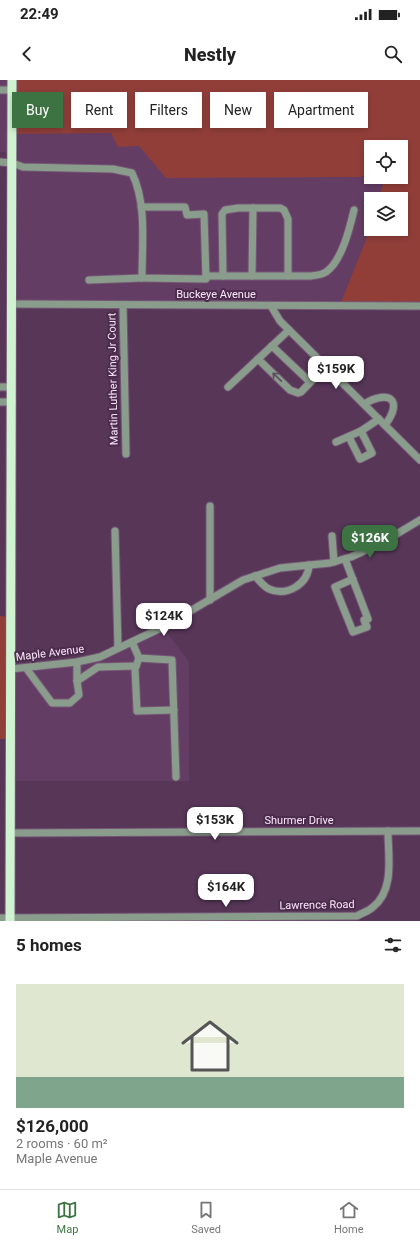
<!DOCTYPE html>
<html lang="en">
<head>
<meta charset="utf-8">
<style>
	body { margin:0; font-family:Roboto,sans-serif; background:#f2f2f2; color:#222; height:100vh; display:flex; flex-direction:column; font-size:15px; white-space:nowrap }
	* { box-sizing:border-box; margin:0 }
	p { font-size:13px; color:#767676 }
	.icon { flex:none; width:22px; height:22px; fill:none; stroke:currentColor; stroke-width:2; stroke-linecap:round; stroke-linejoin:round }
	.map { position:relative; height:841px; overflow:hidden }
	.sheet { display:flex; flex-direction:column; background:#fff; flex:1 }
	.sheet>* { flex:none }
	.guide { position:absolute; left:12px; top:12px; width:396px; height:36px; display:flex; gap:8px }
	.buttons { position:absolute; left:364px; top:60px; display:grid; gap:8px }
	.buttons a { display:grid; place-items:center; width:44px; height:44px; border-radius:0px; background:#fff; box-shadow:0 2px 6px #0003; font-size:20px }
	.price { position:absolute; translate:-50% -34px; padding:0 9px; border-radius:8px; background:#fff; color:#222; font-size:13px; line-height:26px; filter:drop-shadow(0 1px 2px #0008) }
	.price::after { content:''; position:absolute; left:50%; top:24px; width:12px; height:9px; margin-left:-6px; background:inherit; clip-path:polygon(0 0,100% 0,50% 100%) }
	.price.on { background:#3d7343; color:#fff }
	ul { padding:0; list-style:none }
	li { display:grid; align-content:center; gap:8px; height:212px; padding:0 16px }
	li+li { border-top:1px solid #e0e0e0 }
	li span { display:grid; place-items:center; height:124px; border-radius:0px; color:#555 }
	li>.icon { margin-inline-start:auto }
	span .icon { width:72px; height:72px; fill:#fffc; stroke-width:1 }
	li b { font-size:17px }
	h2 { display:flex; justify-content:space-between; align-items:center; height:48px; padding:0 16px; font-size:17px }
	.pill { padding:0 14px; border-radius:0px; background:#fff; box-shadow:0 2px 6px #0003; font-size:14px; line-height:36px }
	.pill.on { background:#3d7343; color:#fff }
	.status { display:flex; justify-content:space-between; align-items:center; height:28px; padding:0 20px; background:#fff; direction:ltr }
	.status svg { height:11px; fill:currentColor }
	header { display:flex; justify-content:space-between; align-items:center; height:52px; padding:0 16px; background:#fff; font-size:18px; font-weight:800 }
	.dock { display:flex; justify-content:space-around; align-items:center; height:56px; border-top:1px solid #e0e0e0; background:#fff; font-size:11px; color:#767676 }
	.dock a { display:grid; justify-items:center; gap:2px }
	.dock .on { color:#3d7343 }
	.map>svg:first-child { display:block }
	.built { fill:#643d65 }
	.green { fill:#913e39 }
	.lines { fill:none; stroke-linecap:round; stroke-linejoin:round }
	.minor-casing { stroke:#755676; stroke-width:9 }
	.major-casing { stroke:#755676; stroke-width:11 }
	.minor { stroke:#8a9c8b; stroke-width:7 }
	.major { stroke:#cff3d0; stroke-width:9 }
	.oneway { stroke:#5f4e60 }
	.labels { text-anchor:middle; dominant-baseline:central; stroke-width:4; stroke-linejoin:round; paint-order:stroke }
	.street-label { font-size:11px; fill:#fce7fc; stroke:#4c2c4d }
</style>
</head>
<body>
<div class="status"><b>22:49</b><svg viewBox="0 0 49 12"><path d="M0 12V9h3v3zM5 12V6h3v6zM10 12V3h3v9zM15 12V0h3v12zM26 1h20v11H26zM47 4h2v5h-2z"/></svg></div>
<header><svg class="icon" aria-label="back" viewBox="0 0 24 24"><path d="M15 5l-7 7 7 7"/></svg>Nestly<svg class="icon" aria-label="search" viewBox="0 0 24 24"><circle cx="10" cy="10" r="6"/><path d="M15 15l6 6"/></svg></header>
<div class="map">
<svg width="420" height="841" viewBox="0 0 420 841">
	<rect width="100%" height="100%" fill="#573658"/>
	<g class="built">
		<path d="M0,0H420L127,53L361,97L371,93V97H385L378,119H371V143L365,162L341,222L19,221L17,219L18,54H12V72H0Z"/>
		<path d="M163,547L189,582V701H11V589L100,577Z"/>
	</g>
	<g class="green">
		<path d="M12,0H420V222H341L365,162L371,143V149H401V119H378L385,97H401V67H371V93L361,97L166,98L139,66L118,67L111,53L12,54Z"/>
		<path d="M0,536L11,537V659H0Z"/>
	</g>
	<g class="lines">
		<g class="minor-casing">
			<g id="minor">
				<path d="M0,10H12"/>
				<path d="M0,82L12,83L23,87L113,89L132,93C147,124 142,164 142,198L206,199L204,134L187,135L185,127H141"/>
				<path d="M206,196H311C316,195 322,195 326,192C342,181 350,147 354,130"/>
				<path d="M223,196L222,134L225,130L238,128H280L284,130L288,139V196"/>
				<path d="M252,196L253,128"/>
				<path d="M89,200L142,198"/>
				<path d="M12,224L420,226"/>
				<path d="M123,225L126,374"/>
				<path d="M271,226L280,241L420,380"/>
				<path d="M272,266L310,302"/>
				<path d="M258,279L290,310L298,313L301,312L326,286"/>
				<path d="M0,307H11"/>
				<path d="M228,307L289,250"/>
				<path d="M0,322H12"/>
				<path d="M364,324C389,309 404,320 385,345"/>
				<path d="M349,357L360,379L372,373L361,351"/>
				<path d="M336,362L361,351L379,339"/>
				<path d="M115,451L118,568"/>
				<path d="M332,456L334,482"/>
				<path d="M345,479L368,539L364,540L367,547L353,552L335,507L353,499"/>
				<path d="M255,496C260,501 263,506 269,509C287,517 308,504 309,485"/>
				<path d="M210,520V426"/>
				<path d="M132,562L139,578L172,580L176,697"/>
				<path d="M139,578L135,589L137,631L174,630"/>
				<path d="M26,588L52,623H70L79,615L77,601V582"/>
				<path d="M11,589L77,582L100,577L163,547L243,500L280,488L330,483L351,477L385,461L420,440"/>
				<path d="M77,601L98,587L136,586"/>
				<path d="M11,753L420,751"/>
				<path d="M0,838L357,836C362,833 369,831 373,827C395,810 388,775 388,751"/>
			</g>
		</g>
		<g class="major-casing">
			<path id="major" d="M10,841L12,0"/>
		</g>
		<use href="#minor" class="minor"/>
		<use href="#major" class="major"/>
	</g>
	<defs><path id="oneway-shaft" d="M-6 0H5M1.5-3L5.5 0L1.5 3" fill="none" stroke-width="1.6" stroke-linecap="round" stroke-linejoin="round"/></defs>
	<use class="oneway" href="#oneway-shaft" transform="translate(277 297) rotate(-136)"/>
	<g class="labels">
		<g class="street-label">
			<text x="216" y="214">Buckeye Avenue</text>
			<text transform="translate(113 299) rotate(-91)">Martin Luther King Jr Court</text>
			<text transform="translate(50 573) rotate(-7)">Maple Avenue</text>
			<text x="299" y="740">Shurmer Drive</text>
			<text transform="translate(317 825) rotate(-1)">Lawrence Road</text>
		</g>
	</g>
</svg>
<div class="buttons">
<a><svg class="icon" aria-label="locate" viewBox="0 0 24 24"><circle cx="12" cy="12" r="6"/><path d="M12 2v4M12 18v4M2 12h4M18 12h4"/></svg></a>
<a><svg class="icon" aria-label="layers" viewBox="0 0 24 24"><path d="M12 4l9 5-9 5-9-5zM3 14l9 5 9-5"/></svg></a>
</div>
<b class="price" style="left:336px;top:310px">$159K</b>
<b class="price on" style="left:370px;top:479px">$126K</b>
<b class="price" style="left:164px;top:557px">$124K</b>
<b class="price" style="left:215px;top:761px">$153K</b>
<b class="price" style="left:226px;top:828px">$164K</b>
<div class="guide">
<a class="pill on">Buy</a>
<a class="pill">Rent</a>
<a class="pill">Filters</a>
<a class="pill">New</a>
<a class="pill">Apartment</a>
</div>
</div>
<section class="sheet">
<h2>5 homes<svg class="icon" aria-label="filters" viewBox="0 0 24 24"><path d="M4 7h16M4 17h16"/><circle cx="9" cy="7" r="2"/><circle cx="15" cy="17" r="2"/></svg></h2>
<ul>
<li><span style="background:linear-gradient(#dfe7d0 75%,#7fa58c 0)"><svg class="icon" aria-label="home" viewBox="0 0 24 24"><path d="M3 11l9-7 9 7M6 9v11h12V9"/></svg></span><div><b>$126,000</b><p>2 rooms · 60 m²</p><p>Maple Avenue</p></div></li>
</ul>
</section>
<nav class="dock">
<a class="on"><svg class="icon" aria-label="map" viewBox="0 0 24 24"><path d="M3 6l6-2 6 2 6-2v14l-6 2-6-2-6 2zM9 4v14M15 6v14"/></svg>Map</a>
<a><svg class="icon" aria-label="saved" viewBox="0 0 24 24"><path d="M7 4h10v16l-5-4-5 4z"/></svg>Saved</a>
<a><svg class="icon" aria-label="home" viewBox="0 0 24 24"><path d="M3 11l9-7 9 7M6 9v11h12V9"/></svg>Home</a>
</nav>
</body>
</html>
